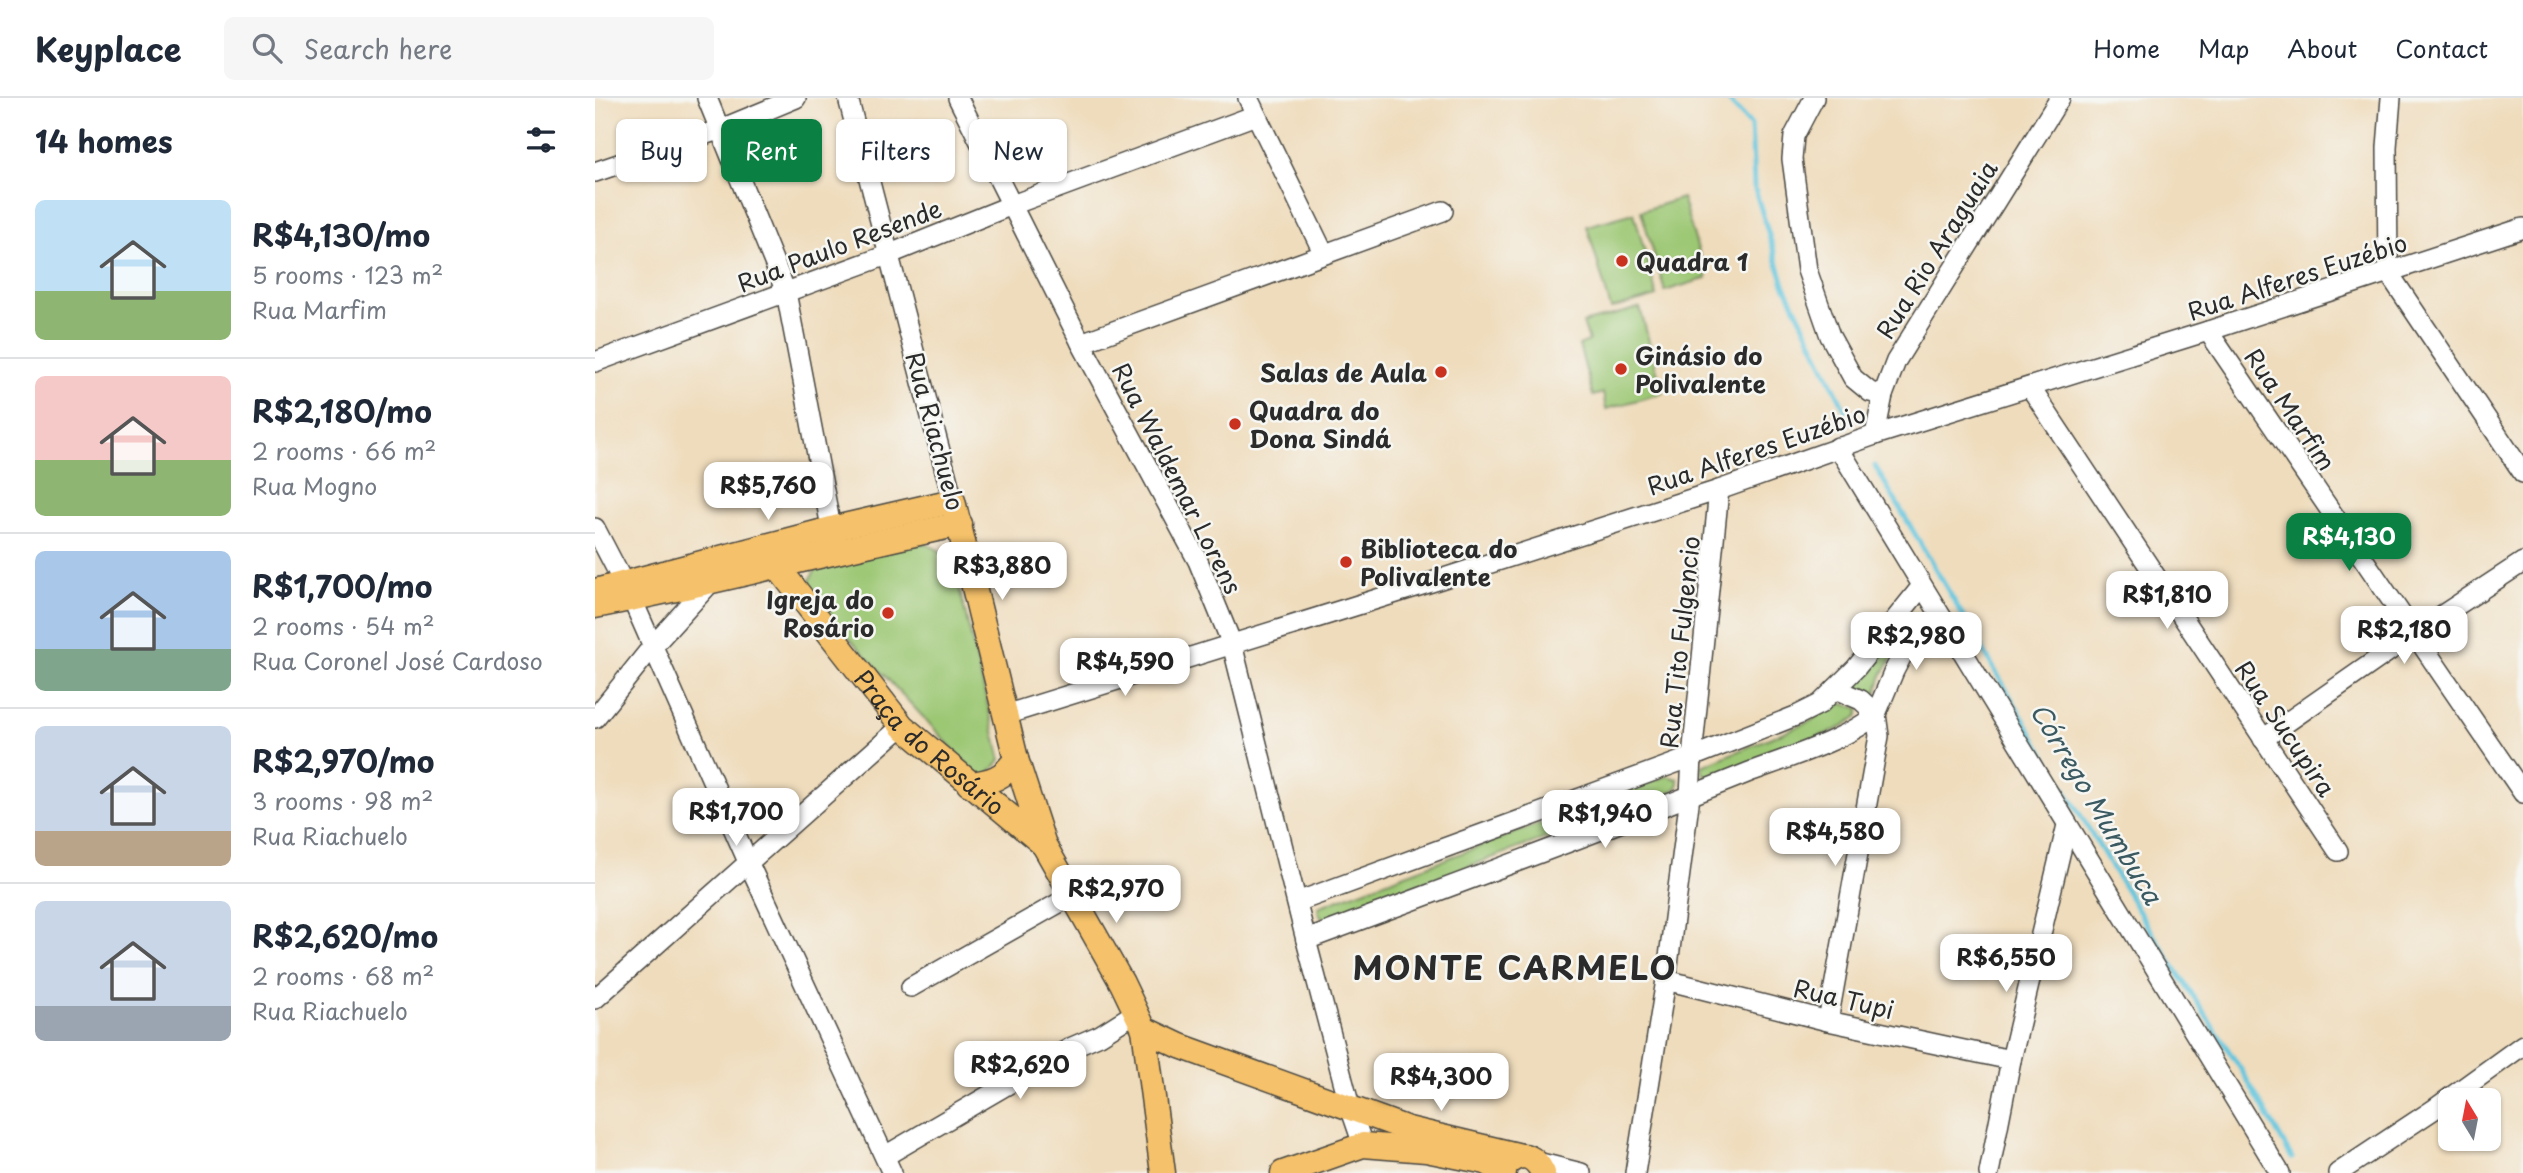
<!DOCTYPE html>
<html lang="en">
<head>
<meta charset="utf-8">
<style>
	body { margin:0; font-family:"Playpen Sans",sans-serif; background:#f6f6f7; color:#1f2937; height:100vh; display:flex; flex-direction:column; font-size:26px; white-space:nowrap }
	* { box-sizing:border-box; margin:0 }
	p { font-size:23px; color:#747a83 }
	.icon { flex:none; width:38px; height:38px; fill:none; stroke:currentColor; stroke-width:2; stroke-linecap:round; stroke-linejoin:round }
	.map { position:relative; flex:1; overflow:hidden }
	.panel { display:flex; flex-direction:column; background:#fff; width:595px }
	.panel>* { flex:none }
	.hud { position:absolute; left:21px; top:21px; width:665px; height:63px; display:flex; gap:14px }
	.needle { width:46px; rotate:350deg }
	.tools { position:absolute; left:1843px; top:990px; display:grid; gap:14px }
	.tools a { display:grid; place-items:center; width:63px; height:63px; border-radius:10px; background:#fff; box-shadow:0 2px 5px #0004; font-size:35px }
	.price { position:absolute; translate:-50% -60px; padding:0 16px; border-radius:14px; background:#fff; color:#222; font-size:23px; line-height:46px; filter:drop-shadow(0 2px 4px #0008) }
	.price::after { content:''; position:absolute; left:50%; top:42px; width:21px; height:16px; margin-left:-10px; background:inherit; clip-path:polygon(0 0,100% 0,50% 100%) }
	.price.on { background:#0b8043; color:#fff }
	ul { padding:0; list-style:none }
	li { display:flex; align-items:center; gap:21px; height:175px; padding:0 35px }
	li+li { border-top:2px solid #e0e1e3 }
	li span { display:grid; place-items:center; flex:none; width:196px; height:140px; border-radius:10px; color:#555 }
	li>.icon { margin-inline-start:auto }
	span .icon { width:84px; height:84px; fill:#fffc; stroke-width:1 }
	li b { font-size:30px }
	h2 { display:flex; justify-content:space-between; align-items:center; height:84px; padding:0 35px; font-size:30px }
	.pill { padding:0 24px; border-radius:10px; background:#fff; box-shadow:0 2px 5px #0004; font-size:24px; line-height:63px }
	.pill.on { background:#0b8043; color:#fff }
	header { display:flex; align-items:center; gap:42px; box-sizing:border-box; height:98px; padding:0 35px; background:#fff; border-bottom:2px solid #e0e1e3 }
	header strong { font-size:33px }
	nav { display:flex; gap:38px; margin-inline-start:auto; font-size:24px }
	.search { width:490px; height:63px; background:#f6f6f7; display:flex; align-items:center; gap:18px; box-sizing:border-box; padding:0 24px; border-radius:10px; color:#747a83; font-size:26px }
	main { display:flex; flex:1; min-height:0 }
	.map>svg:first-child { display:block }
	.green { fill:#9cc773; stroke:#64794f; stroke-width:2 }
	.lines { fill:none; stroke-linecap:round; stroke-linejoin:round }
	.stream { stroke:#60c5dd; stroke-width:5 }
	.minor-casing { stroke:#484641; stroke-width:22 }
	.major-casing { stroke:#484641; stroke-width:27 }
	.minor { stroke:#fff; stroke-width:19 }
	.major { stroke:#f5c16b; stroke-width:24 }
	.poi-dot { fill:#c8321e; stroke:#f6f6f2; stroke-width:2.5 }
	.labels { text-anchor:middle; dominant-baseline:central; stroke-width:5; stroke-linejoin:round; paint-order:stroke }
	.street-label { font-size:24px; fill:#2b2b2b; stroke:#f6f6f2 }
	.poi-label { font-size:24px; font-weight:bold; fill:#2b2b2b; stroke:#f6f6f2; text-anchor:start }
	.water-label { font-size:26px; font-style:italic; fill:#3b5960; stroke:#f6f6f2 }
	.district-label { font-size:32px; font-weight:bold; letter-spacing:2px; fill:#2b2b2b; stroke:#f6f6f2 }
</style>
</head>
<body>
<header>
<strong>Keyplace</strong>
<div class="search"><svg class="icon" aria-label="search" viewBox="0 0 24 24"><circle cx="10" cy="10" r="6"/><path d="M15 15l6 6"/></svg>Search here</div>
<nav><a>Home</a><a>Map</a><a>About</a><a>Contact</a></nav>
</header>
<main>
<section class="panel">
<h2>14 homes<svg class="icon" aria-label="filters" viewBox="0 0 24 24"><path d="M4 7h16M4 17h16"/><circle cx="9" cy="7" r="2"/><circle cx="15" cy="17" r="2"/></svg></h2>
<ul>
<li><span style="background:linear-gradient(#bfe0f5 65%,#8fb573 0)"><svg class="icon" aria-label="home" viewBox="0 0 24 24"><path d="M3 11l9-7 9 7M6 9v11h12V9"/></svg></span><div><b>R$4,130/mo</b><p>5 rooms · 123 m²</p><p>Rua Marfim</p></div></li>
<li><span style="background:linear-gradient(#f6c9c9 60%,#8fb573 0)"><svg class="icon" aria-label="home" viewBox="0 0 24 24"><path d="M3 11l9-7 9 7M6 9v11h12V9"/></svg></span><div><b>R$2,180/mo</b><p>2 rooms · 66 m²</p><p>Rua Mogno</p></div></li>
<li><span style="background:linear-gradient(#a9c7e8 70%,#7fa58c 0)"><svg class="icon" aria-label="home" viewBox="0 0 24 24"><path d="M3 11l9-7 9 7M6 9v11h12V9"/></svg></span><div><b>R$1,700/mo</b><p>2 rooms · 54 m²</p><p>Rua Coronel José Cardoso</p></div></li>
<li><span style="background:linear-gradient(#c9d6e8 75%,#b9a48a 0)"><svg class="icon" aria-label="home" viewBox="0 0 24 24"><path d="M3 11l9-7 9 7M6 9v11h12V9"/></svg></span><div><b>R$2,970/mo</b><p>3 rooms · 98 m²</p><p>Rua Riachuelo</p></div></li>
<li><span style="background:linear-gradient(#c9d6e8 75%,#9aa5b1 0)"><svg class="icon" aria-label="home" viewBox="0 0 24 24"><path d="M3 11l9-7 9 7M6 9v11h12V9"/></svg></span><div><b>R$2,620/mo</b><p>2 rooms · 68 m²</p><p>Rua Riachuelo</p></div></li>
</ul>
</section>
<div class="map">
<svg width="1928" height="1075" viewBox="0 0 1928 1075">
	<rect width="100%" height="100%" fill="#f6f6f2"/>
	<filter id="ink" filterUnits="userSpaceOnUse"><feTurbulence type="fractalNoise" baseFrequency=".0143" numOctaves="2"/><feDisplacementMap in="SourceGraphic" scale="14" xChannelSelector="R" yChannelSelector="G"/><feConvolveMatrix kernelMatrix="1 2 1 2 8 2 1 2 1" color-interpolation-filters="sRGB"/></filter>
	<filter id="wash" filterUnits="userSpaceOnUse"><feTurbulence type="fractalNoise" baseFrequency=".00686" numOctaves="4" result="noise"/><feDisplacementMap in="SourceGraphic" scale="28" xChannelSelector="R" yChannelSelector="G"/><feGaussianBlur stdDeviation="1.57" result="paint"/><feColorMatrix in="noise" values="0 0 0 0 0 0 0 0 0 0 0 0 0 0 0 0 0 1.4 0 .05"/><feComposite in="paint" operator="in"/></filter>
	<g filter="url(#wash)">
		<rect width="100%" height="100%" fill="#efdcbc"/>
		<g class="green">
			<path d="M1087,100L1112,180L1070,193L1046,113Z"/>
			<path d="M1039,115L1062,198L1016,211L992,128Z"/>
			<path d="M1045,210L1068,295L1011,311L1008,295L998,298L984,247L994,243L988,225Z"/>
			<path d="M324,445C341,448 350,455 359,469L406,662L387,682L226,510C214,491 208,485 225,467Z"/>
			<path d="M1303,535L1306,538V544L1287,577L1280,599L1259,588L1299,536Z"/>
			<path d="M1242,604L1265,611L1262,619L1243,631L1114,681L1108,675L1107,668L1218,622Z"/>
			<path d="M1072,678L1083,681V688L1077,694L729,821L724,816L723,809Z"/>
		</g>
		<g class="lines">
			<g class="stream">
				<path d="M1131,0L1156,27L1159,88L1189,186L1256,324"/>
				<path d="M1280,368L1469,690L1552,827L1647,973L1697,1060"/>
			</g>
		</g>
	</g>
	<g filter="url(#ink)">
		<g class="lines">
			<g class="minor-casing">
				<g id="minor">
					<path d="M112,0L191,194L239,445"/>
					<path d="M253,0L358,403"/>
					<path d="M363,0L486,245L603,463L637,546L711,842L755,1009L768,1047"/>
					<path d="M653,0L729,156"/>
					<path d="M1219,0L1199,38L1197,61L1212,172L1235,238L1258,280L1275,294L1288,297"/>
					<path d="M1796,0L1792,49L1793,174L1928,375"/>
					<path d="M0,74L126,31L201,0"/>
					<path d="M1613,233L1928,695"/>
					<path d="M486,245L848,113"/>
					<path d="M0,264L295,156L417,107L661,17"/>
					<path d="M1435,289L1743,753"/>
					<path d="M1280,337L1288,297L1301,263L1465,0"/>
					<path d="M1243,349L1685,1075"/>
					<path d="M0,430L37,501L154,766L297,1075"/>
					<path d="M1240,591L1266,602L1281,616"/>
					<path d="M410,617L827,487L1124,392L1280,337L1613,233L1928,130"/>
					<path d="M0,620L57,549L115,485"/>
					<path d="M1668,641L1820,535L1928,464"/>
					<path d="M702,804L1097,659L1203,617L1225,606L1261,570L1327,488"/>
					<path d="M711,842C858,787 1006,734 1152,675C1186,662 1257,640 1281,616"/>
					<path d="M1071,882L1233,923L1416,962"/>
					<path d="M316,889L478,797"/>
					<path d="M0,901L307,628"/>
					<path d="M1233,923L1284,638L1281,616L1299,573L1309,554L1327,536L1347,520"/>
					<path d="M290,1058L477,949L505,937L540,915"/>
					<path d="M942,1064L986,1075"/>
					<path d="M1040,1075L1071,882L1095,698L1097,659L1124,392"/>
					<path d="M1394,1075L1416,962L1472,727"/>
					<path d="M1743,1075L1838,1012L1928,947"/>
				</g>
			</g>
			<g class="major-casing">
				<g id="major">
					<path id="s1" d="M171,448L181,467L307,628L448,746"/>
					<path d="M0,493L236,431L358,403L421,661L449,747L527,885L549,931L568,1075"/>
					<path d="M0,508C123,484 243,452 365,426"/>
					<path d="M374,686C396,684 409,680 421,661"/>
					<path d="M549,931L585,948L813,1031L926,1058"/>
					<path d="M914,1064C929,1052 941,1060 948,1075"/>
					<path d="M688,1075L768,1047L831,1052L891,1064L909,1074"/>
				</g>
			</g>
			<use href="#minor" class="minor"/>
			<use href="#major" class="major"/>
		</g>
	</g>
	<g class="poi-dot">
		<circle cx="1027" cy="163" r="7"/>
		<circle cx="1026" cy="271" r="7"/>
		<circle cx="846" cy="274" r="7"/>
		<circle cx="640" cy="326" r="7"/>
		<circle cx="751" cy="464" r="7"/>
		<circle cx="293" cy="515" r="7"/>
	</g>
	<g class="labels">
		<g class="street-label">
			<text transform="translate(244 147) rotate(-21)">Rua Paulo Resende</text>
			<text transform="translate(1341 151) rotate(-58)">Rua Rio Araguaia</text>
			<text transform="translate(1702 178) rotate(-18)">Rua Alferes Euzébio</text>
			<text transform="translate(1696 311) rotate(56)">Rua Marfim</text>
			<text transform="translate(341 333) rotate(75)">Rua Riachuelo</text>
			<text transform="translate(1161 351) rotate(-19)">Rua Alferes Euzébio</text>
			<text transform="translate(583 380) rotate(63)">Rua Waldemar Lorens</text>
			<text transform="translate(1084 544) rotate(-84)">Rua Tito Fulgencio</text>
			<text transform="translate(1691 630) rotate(56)">Rua Sucupira</text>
			<text stroke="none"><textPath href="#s1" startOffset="257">Praça do Rosário</textPath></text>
			<text transform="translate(1249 900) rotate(13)">Rua Tupi</text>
		</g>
		<g class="poi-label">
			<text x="1041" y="163">Quadra 1</text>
			<text x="1040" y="257">Ginásio do<tspan x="1040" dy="28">Polivalente</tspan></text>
			<text x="832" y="274" text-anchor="end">Salas de Aula</text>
			<text x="654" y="312">Quadra do<tspan x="654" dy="28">Dona Sindá</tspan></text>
			<text x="765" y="450">Biblioteca do<tspan x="765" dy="28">Polivalente</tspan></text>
			<text x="279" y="501" text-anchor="end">Igreja do<tspan x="279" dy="28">Rosário</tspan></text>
		</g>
		<g class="water-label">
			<text transform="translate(1502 705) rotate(59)">Córrego Mumbuca</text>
		</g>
		<g class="district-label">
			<text x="920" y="869">MONTE CARMELO</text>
		</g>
	</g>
</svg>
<div class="tools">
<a><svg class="needle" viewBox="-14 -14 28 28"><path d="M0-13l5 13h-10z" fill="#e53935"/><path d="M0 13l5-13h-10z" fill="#747a83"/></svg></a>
</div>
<b class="price" style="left:173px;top:424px">R$5,760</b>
<b class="price on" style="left:1754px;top:475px">R$4,130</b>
<b class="price" style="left:407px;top:504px">R$3,880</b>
<b class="price" style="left:1572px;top:533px">R$1,810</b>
<b class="price" style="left:1809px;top:568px">R$2,180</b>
<b class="price" style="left:1321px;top:574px">R$2,980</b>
<b class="price" style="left:530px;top:600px">R$4,590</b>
<b class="price" style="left:141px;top:750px">R$1,700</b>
<b class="price" style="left:1010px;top:752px">R$1,940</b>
<b class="price" style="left:1240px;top:770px">R$4,580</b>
<b class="price" style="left:521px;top:827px">R$2,970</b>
<b class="price" style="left:1411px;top:896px">R$6,550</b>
<b class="price" style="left:425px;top:1003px">R$2,620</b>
<b class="price" style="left:846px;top:1015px">R$4,300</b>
<div class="hud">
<a class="pill">Buy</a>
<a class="pill on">Rent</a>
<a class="pill">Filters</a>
<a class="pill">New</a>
</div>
</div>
</main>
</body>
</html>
